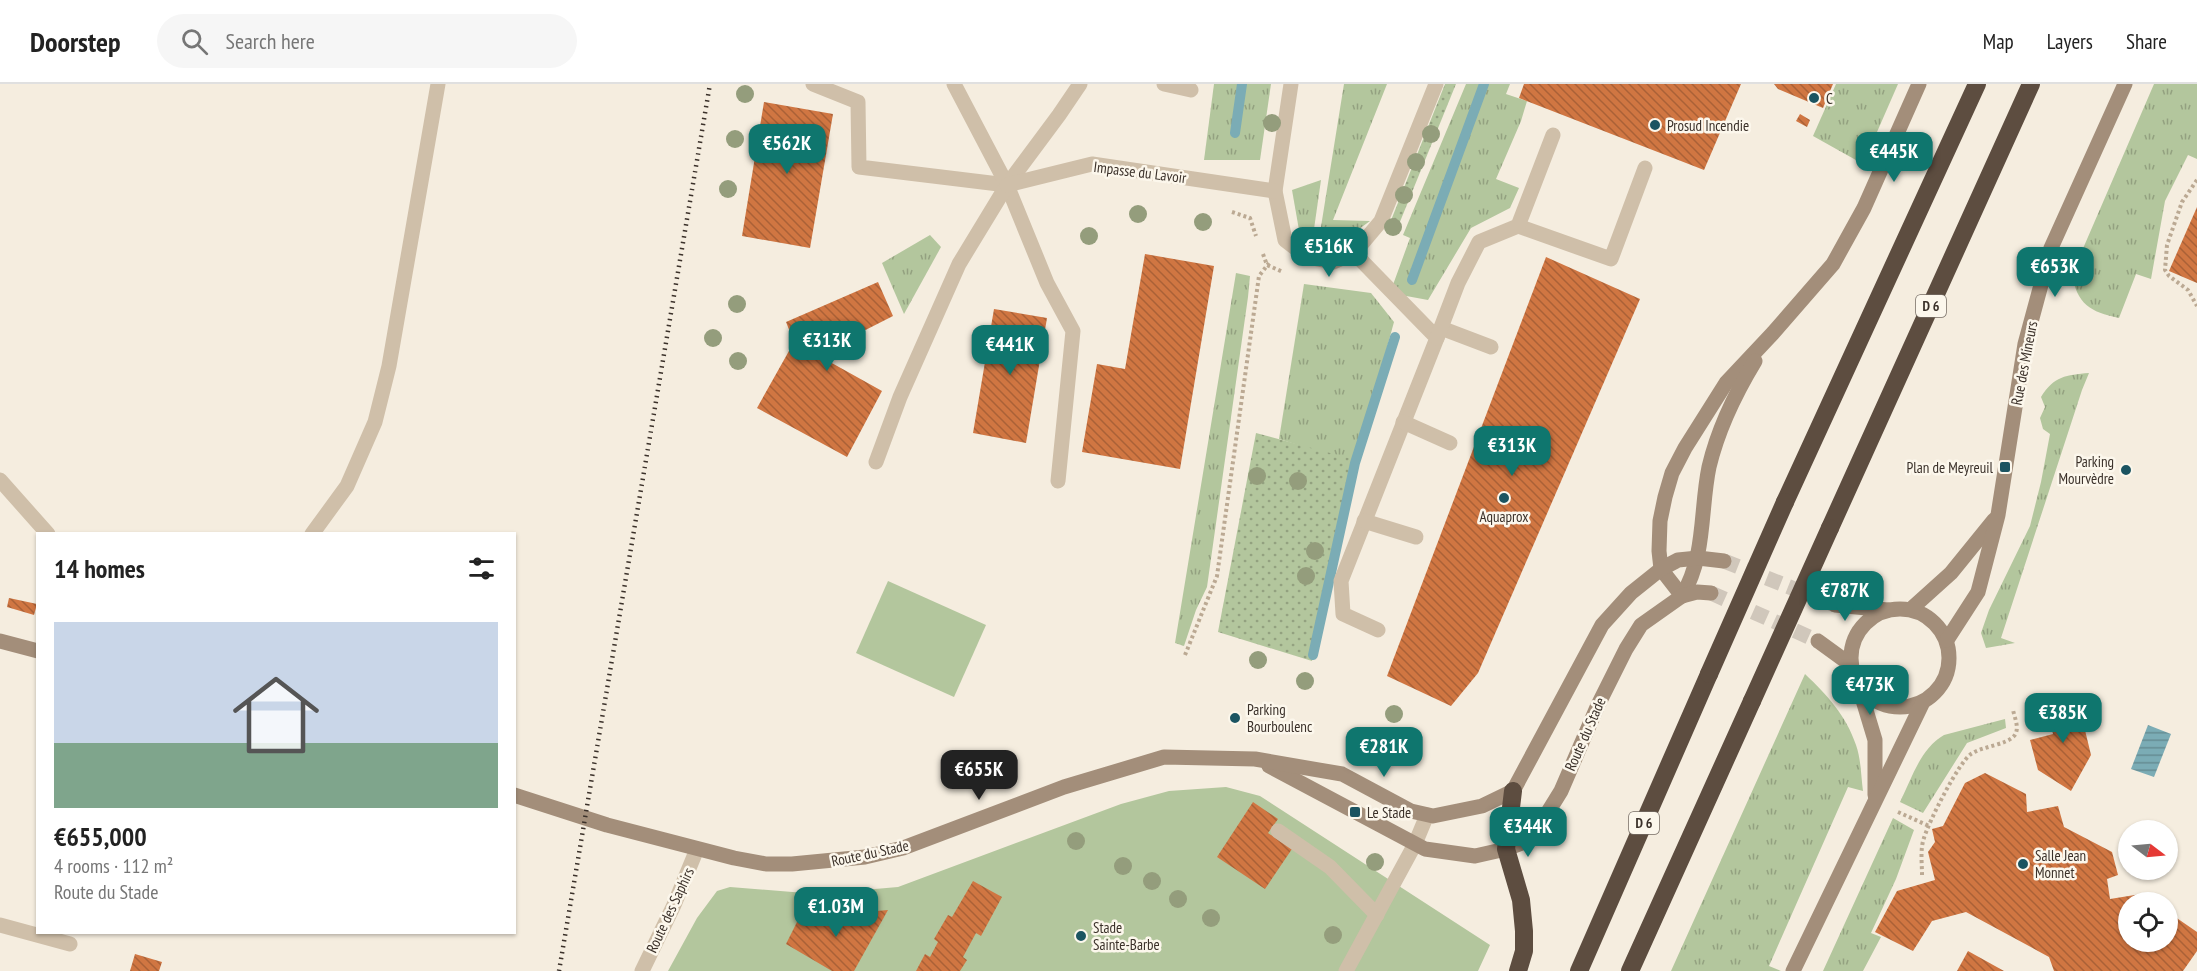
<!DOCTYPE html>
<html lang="en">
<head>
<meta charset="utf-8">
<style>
	body { margin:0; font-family:"PT Sans Narrow",sans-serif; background:#f6f6f6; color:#222; height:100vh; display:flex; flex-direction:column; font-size:22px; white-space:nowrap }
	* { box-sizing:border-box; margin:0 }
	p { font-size:20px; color:#767676 }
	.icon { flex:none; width:33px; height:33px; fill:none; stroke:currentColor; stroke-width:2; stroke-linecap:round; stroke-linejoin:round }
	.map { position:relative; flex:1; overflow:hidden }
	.drawer { position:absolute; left:36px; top:448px; width:480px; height:402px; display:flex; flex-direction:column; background:#fff; border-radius:0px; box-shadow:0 2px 4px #0004 }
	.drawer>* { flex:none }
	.needle { width:39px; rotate:106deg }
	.controls { position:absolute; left:2118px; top:736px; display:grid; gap:12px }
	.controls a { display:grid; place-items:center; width:60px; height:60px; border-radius:50%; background:#fff; box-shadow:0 2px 4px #0004; font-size:30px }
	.price { position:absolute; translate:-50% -51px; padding:0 14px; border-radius:12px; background:#0f766e; color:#fff; font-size:20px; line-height:39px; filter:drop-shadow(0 2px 3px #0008) }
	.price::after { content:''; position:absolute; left:50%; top:36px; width:18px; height:14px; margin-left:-9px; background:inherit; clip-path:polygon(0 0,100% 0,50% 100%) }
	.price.active { background:#222; color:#fff }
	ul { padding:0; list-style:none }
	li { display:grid; align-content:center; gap:12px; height:318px; padding:0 18px }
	li span { display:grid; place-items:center; height:186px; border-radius:0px; color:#555 }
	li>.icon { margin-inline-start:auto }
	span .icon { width:108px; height:108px; fill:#fffc; stroke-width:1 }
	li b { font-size:26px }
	h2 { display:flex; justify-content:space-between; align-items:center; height:72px; padding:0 18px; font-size:26px }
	header { display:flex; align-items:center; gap:36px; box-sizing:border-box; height:84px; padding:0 30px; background:#fff; border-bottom:2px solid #e0e0e0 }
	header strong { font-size:28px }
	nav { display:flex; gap:33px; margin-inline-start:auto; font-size:21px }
	.search { width:420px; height:54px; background:#f6f6f6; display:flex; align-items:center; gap:15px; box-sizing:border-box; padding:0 21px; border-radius:33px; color:#767676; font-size:22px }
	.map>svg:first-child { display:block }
	.grass { fill:url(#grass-tufts) }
	.garden { fill:url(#garden-dots) }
	.pitch { fill:#b3c69d }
	.water { fill:url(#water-rules) }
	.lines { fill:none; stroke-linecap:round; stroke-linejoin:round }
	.stream { stroke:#7bacb5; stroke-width:10 }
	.building { fill:url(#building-back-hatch) }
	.secondary-tunnel { stroke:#d0c7bb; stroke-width:15; stroke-dasharray:15 8; stroke-linecap:butt }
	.path { stroke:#bba993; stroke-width:4; stroke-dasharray:3 3; stroke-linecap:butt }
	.lane { stroke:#cfbfa9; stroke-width:15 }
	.street { stroke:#cfbfa9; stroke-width:15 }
	.secondary { stroke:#a38e7a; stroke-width:15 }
	.highway { stroke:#5d4d40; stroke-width:18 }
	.rail { stroke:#3b312a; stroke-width:4.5; stroke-dasharray:1.5 4.5; stroke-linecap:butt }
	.highway-bridge { stroke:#5d4d40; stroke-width:18 }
	.tree { fill:#949d7c }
	.poi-dot { fill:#1b5461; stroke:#fcf7ec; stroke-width:2 }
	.labels { text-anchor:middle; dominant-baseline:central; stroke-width:5; stroke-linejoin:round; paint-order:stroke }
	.shield { fill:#fcf7ec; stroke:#756c64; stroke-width:1.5 }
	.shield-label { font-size:14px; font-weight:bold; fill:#3b312a }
	.poi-label { font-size:15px; fill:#3b312a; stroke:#fcf7ec; text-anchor:start }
	.street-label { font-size:15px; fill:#3b312a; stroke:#fcf7ec }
</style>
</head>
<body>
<header>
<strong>Doorstep</strong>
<div class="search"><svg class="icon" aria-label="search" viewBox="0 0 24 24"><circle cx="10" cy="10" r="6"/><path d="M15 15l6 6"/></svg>Search here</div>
<nav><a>Map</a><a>Layers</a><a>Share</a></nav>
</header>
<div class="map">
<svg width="2197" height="887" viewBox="0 0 2197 887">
	<defs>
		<pattern id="grass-tufts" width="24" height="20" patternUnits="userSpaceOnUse" patternTransform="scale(1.5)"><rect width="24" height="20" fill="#b3c69d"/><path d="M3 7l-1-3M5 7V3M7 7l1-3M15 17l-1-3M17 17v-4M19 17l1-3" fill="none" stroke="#93a180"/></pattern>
		<pattern id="garden-dots" width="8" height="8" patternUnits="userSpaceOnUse" patternTransform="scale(1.5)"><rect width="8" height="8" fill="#b3c69d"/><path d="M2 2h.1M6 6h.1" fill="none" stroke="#93a180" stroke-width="1.8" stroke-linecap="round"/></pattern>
		<pattern id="water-rules" width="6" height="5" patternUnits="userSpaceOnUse" patternTransform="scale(1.5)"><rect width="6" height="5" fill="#7bacb5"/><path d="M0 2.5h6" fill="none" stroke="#668d93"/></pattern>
		<pattern id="building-back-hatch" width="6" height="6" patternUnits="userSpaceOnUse" patternTransform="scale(1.5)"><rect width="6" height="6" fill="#d07642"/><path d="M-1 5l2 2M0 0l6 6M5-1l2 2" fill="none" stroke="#aa6137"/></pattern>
	</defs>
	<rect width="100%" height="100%" fill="#f5eddf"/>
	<g class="grass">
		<path d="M1214,0H1271L1260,76H1204Z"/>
		<path d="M1344,0H1387L1333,136L1370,137L1340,159L1319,155Z"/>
		<path d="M1466,0H1510L1506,10L1527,17L1521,37L1496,95L1519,104L1510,124L1471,144L1428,216L1390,209L1410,154L1403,151Z"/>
		<path d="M1836,0H1898L1863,80L1813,52Z"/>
		<path d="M2154,0H2197V75L2188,71L2165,117L2151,195L2136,190L2119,234C2090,228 2077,220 2072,190Z"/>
		<path d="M1321,96L1313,152L1299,146L1292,106Z"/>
		<path d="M930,151L941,163L904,230L882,179Z"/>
		<path d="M1236,189L1250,192L1248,213L1207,503L1196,526L1184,562L1175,559Z"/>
		<path d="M1304,200L1371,209L1394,238L1355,379L1279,355Z"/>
		<path d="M2089,289L2082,306L2001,554L2015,559L1986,564L1981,549L1989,526L2030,442L2041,398L2050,350L2043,345L2040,334L2045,323L2041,313C2054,292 2066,291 2089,289Z"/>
		<path d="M1805,590C1827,611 1846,631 1856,661C1861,675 1861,692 1863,707L1848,703L1769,882L1781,887H1671Z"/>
		<path d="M2005,635L2006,644L1967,659L1923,729L1900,718C1912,694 1920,665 1944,651Z"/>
		<path d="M1893,734L1914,746L1896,795L1871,849L1881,853L1863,887H1823Z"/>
	</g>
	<g class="garden">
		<path d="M1445,0H1456L1395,150L1386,149Z"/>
		<path d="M1256,349L1356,376L1312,577L1218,548Z"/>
	</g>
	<g class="pitch">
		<path d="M888,497L986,541L954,613L856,569Z"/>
		<path d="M1226,703L1260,712L1490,861L1478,887H668L697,834L717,807L730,803L817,810L898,803L1121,720L1169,707Z"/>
	</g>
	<path class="water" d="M2148,641L2171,650L2154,693L2131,685Z"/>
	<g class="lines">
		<g class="stream">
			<path d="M1235,49L1242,0"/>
			<path d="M1412,196L1484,0"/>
			<path d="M1313,571L1355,379L1395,253"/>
		</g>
	</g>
	<g class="building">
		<path d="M1524,0H1741L1704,86L1519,14Z"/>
		<path d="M1774,0H1833L1823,24L1778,5Z"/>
		<path d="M764,18L833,30L810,164L742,152Z"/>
		<path d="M1800,30L1810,36L1807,43L1796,37Z"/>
		<path d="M2197,123V199L2169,187Z"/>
		<path d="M1145,170L1214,182L1180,385L1082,368L1097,280L1125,285Z"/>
		<path d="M1546,173L1640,215L1478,589L1451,622L1387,592Z"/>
		<path d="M878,198L893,232L836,261L830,278L882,307L847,373L757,324L794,258L786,238Z"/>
		<path d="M994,225L1047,234L1026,359L973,349Z"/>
		<path d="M9,514L37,520L34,531L7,523Z"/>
		<path d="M2077,613L2091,671L2071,707L2038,686L2030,656L2053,650L2046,621Z"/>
		<path d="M1985,689L2026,710L2027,728L2058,722L2064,743L2112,768L2118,791L2107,795L2110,815L2141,810L2154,819H2128V858H2168V828L2197,848V867L2183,887H2054L2049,873L1966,828L1932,837L1913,867L1875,848L1897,807L1935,796L1928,768L1935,758L1932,745L1943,742L1965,699Z"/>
		<path d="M1253,718L1278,735L1268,749L1292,765L1265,805L1217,773Z"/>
		<path d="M973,797L1002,813L981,852L976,849L963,873L967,876L960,887H916L925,870L930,873L938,858L934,855L948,831L952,833Z"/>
		<path d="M888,826L854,887H832L786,860L799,834Z"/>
		<path d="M1968,867L2004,887H1957Z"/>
		<path d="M135,870L162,878L159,887H130Z"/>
	</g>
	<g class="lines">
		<g class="secondary-tunnel">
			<path d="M1724,477L1835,521"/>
			<path d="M1711,509L1818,557"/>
		</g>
		<g class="path">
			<path d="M2197,96L2182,118L2167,161L2165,186L2169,192L2188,206L2197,222"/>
			<path d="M1232,128L1250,134L1256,152"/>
			<path d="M1263,170L1267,181L1283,188"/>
			<path d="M1185,571L1217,492L1259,192L1269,179"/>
			<path d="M1898,728L1929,742"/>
			<path d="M1922,791C1922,779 1920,765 1924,754C1929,737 1959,678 1971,670C1983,662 2006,661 2014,652C2020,645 2015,635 2013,626"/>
		</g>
		<g class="lane">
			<path d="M813,0L858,18L859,83L1007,101"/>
			<path d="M954,0L1007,101L1047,199L1073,247L1058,397"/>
			<path d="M1164,0L1191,6"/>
			<path d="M1518,142L1611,175L1645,84"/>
			<path d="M1354,169L1437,254L1341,497L1343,530L1378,546"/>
			<path d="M1441,244L1491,263"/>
			<path d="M1437,254L1458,199L1479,158L1518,142L1553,51"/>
			<path d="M1403,338L1450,359"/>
			<path d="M876,378L900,313L959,180L1007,101L1059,31L1080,0"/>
			<path d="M0,396L48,450"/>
			<path d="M1364,437L1416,453"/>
			<path d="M312,450L347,402L375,338L389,282L438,0"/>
			<path d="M1278,747L1330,783L1377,831"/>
			<path d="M0,841L70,860"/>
			<path d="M1346,887L1415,760L1427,731"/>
		</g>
		<g class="street">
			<path d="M1291,0L1275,107L1285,156L1307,173L1333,178L1354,169L1381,137L1436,0"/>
			<path d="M1007,101L1092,80L1275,107"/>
			<path d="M642,887L674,821L697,765"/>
		</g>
		<g class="secondary">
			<path d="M1682,512L1661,485L1659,467L1660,437L1665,413L1672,389L1685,364L1726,299L1773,249L1833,180L1864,124L1919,0"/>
			<path d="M1682,512C1706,472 1700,426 1709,383C1718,345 1735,310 1755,277"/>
			<path d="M1835,521L1888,526"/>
			<circle cx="1900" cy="574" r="49"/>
			<path d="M1911,525L1951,489L1994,436"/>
			<path d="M1947,556L1978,508L1998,431L2025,260L2051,164L2125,0"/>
			<path d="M0,557L38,567"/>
			<path d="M1818,557L1851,581"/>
			<path d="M1859,603L1875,656V711"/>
			<path d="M1269,682L1425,765L1475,772L1506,765L1527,757L1540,741L1561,707L1598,621L1626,565L1641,541L1682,512L1697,508L1711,509"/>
			<path d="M514,711L607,741L734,774L766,780H792L865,773L903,764L1064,703L1164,673L1255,675L1342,690L1411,727L1433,732L1482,722L1513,707L1602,541L1631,509L1661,485L1678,476L1698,474L1724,477"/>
			<path d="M1793,887L1923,618"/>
		</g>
		<g class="highway">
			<path d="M1785,418L1977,0"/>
			<path d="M1830,444L2031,0"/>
			<path d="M1513,707L1506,765L1521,816L1524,847V867L1518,887"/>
			<path d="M1579,887L1709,590"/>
			<path d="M1630,887L1752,617"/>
		</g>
		<path class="rail" d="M559,887L710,0"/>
		<g class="highway-bridge">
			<path d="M1709,590L1785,418"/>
			<path d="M1752,617L1830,444"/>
		</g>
	</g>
	<g class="tree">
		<circle cx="745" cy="10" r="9"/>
		<circle cx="1272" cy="39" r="9"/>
		<circle cx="1431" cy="50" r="9"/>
		<circle cx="735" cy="55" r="9"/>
		<circle cx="1416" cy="78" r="9"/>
		<circle cx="728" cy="105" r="9"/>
		<circle cx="1404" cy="111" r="9"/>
		<circle cx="1138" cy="130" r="9"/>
		<circle cx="1203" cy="138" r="9"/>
		<circle cx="1393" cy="143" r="9"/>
		<circle cx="1089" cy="152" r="9"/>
		<circle cx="737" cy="220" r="9"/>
		<circle cx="713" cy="254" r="9"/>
		<circle cx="738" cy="277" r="9"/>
		<circle cx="1257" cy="392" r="9"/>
		<circle cx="1298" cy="397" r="9"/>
		<circle cx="1315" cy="467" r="9"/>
		<circle cx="1306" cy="492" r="9"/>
		<circle cx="1258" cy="576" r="9"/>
		<circle cx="1305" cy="597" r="9"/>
		<circle cx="1394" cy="630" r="9"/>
		<circle cx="1076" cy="757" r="9"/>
		<circle cx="1375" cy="778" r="9"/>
		<circle cx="1123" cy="782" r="9"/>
		<circle cx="1152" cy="797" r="9"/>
		<circle cx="1178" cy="815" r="9"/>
		<circle cx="1211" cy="834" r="9"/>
		<circle cx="1333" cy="851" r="9"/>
	</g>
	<g class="poi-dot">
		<circle cx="1814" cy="14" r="6"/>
		<circle cx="1655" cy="41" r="6"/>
		<rect x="1999" y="377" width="12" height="12" rx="3"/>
		<circle cx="2126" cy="386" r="6"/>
		<circle cx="1504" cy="414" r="6"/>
		<circle cx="1235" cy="634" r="6"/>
		<rect x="1349" y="722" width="12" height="12" rx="3"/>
		<circle cx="2023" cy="780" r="6"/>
		<circle cx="1081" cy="852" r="6"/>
	</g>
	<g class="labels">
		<g class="shield">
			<rect x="1916" y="211" width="30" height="22" rx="4.5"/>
			<rect x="1629" y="728" width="30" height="22" rx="4.5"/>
		</g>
		<g class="shield-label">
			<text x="1931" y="222">D 6</text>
			<text x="1644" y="739">D 6</text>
		</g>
		<g class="poi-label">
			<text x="1826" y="14">C</text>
			<text x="1667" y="41">Prosud Incendie</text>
			<text x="2114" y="377" text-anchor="end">Parking<tspan x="2114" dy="17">Mourvèdre</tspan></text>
			<text x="1993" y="383" text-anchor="end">Plan de Meyreuil</text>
			<text x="1504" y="432" text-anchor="middle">Aquaprox</text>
			<text x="1247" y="625">Parking<tspan x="1247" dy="17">Bourboulenc</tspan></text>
			<text x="1367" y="728">Le Stade</text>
			<text x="2035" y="771">Salle Jean<tspan x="2035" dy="17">Monnet</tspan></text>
			<text x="1093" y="843">Stade<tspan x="1093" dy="17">Sainte-Barbe</tspan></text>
		</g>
		<g class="street-label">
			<text transform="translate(1140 88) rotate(7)">Impasse du Lavoir</text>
			<text transform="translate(2024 279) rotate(-79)">Rue des Mineurs</text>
			<text transform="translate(1585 650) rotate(-66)">Route du Stade</text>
			<text transform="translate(870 769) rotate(-12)">Route du Stade</text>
			<text transform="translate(670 826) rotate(-65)">Route des Saphirs</text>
		</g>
	</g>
</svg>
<div class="controls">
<a><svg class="needle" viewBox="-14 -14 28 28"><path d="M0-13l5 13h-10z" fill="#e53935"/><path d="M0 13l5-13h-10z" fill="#767676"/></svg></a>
<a><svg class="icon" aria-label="locate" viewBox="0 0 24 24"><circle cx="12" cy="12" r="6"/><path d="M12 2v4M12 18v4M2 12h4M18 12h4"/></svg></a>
</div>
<b class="price" style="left:787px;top:91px">€562K</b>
<b class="price" style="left:1894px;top:99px">€445K</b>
<b class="price" style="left:1329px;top:194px">€516K</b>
<b class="price" style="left:2055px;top:214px">€653K</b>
<b class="price" style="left:827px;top:288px">€313K</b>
<b class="price" style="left:1010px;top:292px">€441K</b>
<b class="price" style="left:1512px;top:393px">€313K</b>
<b class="price" style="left:1845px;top:538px">€787K</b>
<b class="price" style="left:1870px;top:632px">€473K</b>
<b class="price" style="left:2063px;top:660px">€385K</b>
<b class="price" style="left:1384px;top:694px">€281K</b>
<b class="price active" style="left:979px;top:717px">€655K</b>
<b class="price" style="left:1528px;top:774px">€344K</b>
<b class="price" style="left:836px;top:854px">€1.03M</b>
<section class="drawer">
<h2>14 homes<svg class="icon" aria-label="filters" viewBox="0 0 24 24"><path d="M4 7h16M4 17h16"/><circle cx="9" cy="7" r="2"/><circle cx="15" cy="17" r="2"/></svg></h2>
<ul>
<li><span style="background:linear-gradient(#c9d6e8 65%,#7fa58c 0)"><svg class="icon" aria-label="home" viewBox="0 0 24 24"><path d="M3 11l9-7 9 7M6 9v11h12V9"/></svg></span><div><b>€655,000</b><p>4 rooms · 112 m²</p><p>Route du Stade</p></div></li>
</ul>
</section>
</div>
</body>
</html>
